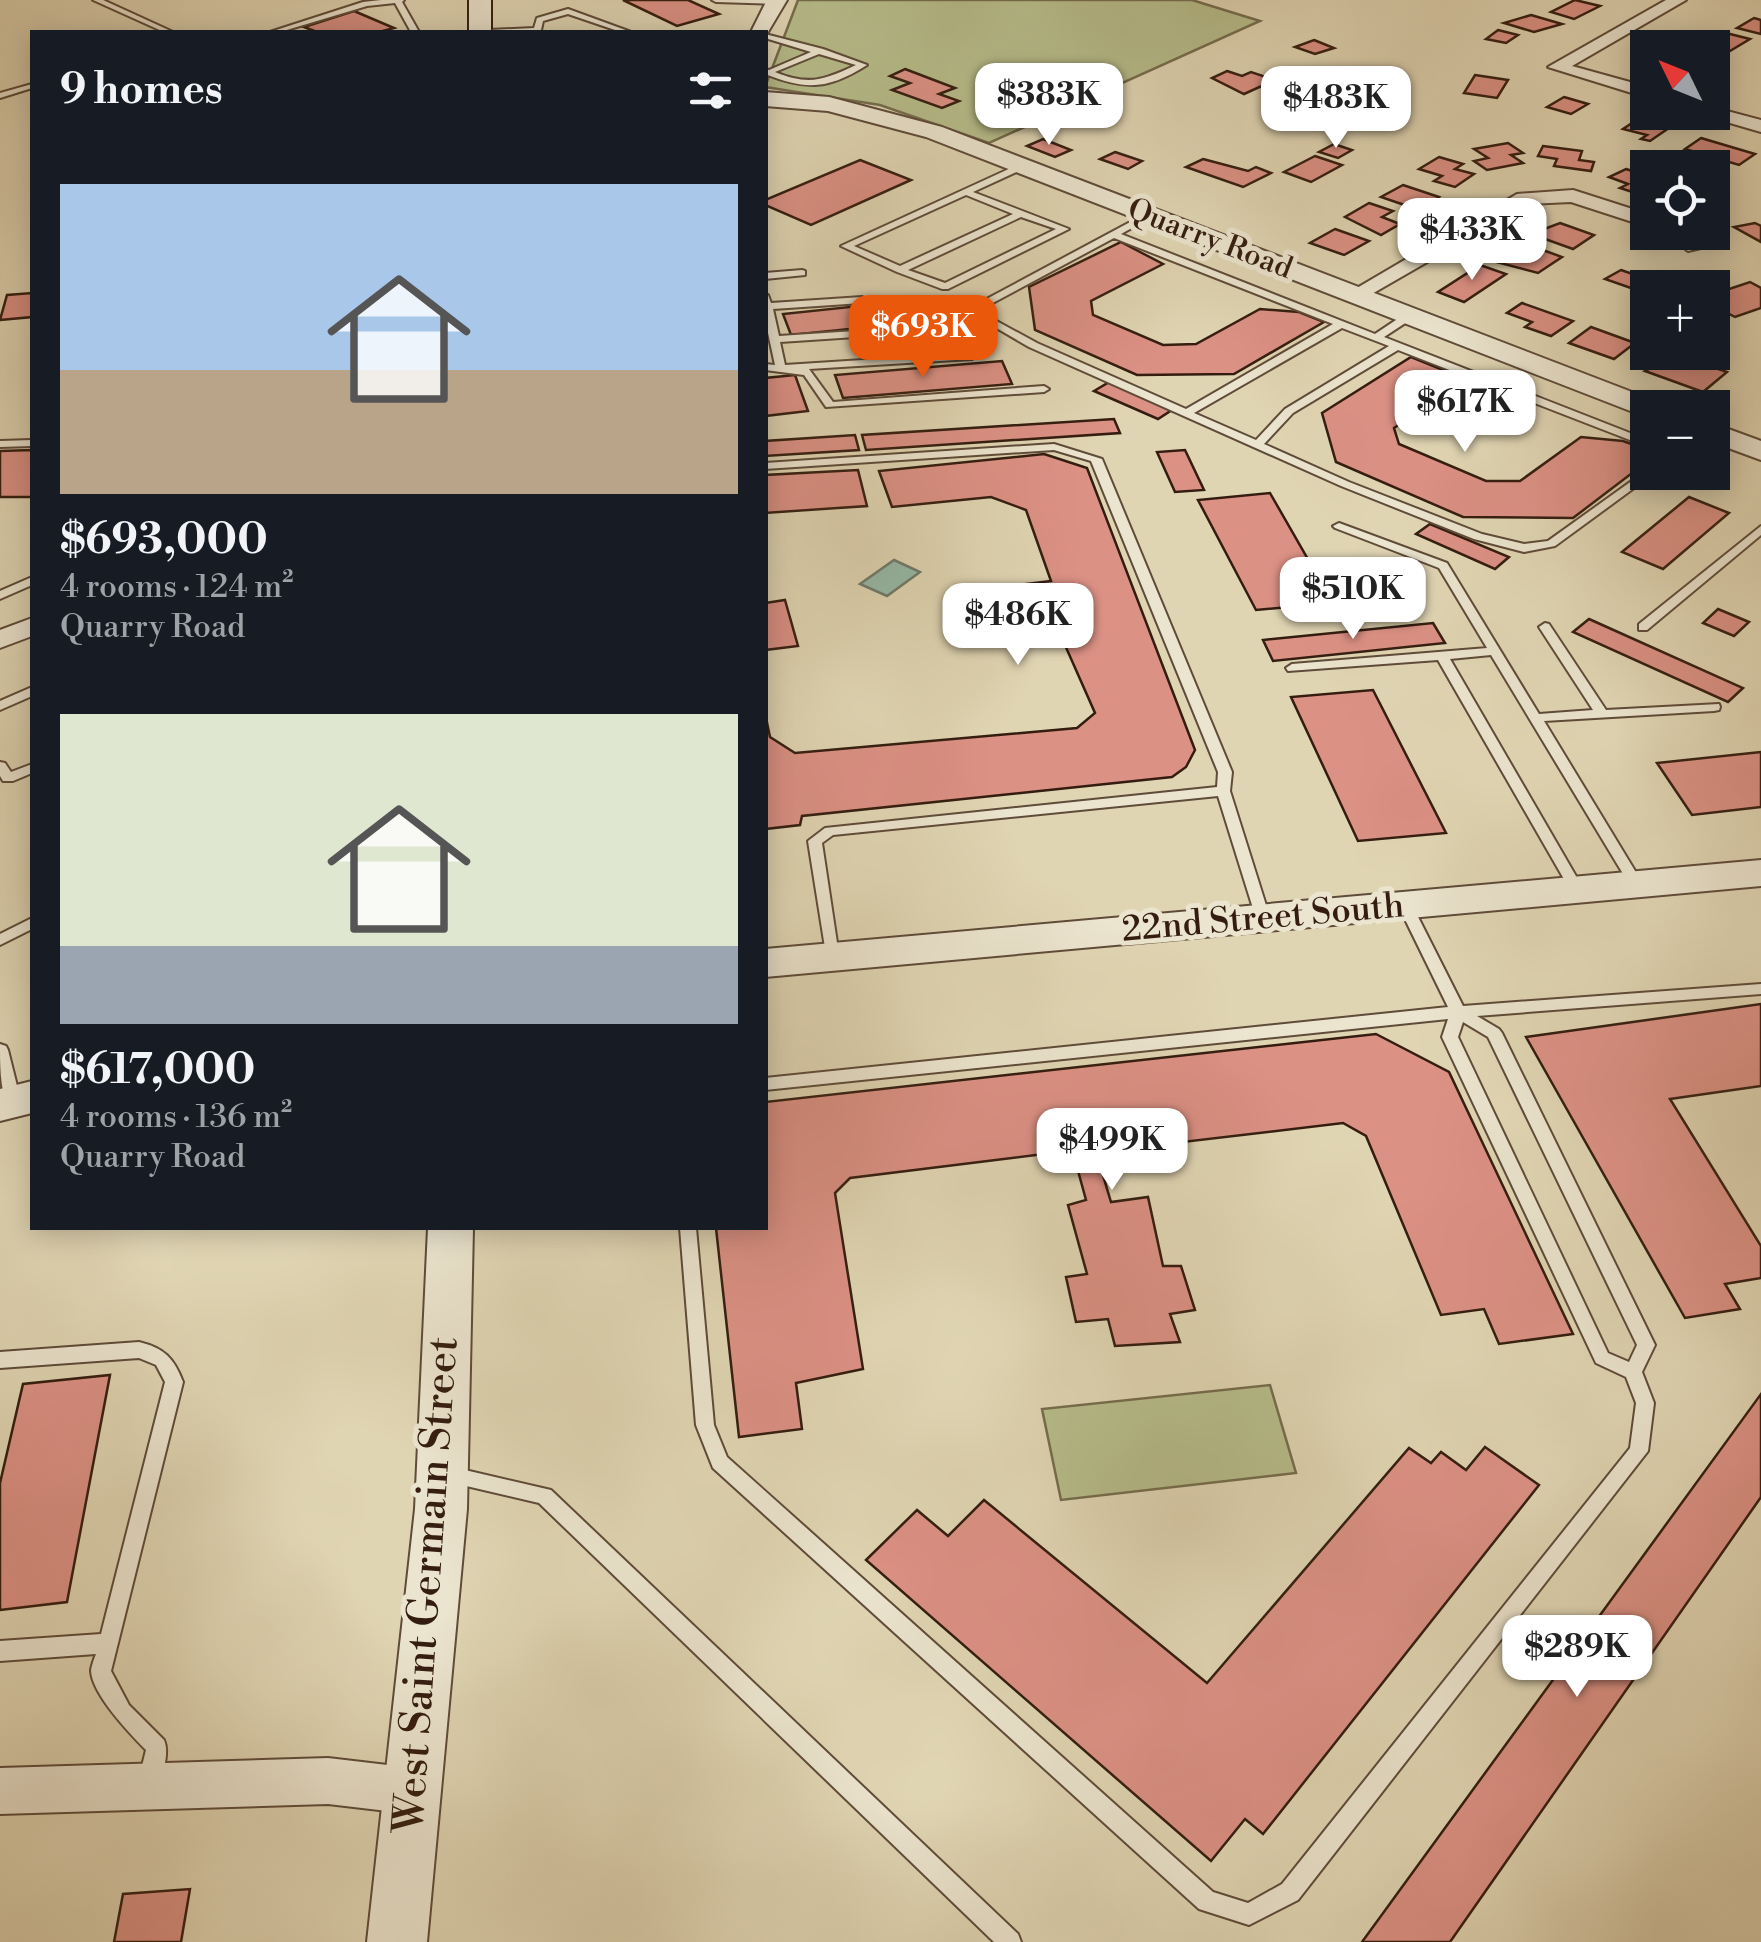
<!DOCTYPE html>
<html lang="en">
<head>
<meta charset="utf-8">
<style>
	body { margin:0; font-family:"Libre Bodoni",serif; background:#20242c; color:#f1f3f6; height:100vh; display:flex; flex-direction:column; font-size:38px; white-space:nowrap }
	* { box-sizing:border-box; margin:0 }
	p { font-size:32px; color:#9ea1a6 }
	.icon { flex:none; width:55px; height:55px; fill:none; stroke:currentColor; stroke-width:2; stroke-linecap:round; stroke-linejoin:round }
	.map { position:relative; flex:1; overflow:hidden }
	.side { position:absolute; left:30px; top:30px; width:738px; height:1200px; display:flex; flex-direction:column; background:#171b24; border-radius:0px; box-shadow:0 5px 25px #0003 }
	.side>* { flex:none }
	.needle { width:65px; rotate:313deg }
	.fabs { position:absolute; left:1630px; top:30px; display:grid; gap:20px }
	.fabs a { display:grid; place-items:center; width:100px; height:100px; border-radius:0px; background:#171b24; box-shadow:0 5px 25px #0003; font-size:50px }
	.price { position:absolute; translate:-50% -85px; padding:0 22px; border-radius:20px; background:#fff; color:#222; font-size:32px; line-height:65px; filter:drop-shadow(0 2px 5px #0008) }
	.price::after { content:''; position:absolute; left:50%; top:60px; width:30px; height:22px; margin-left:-15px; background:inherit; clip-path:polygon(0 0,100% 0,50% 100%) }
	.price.current { background:#ea580c; color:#fff }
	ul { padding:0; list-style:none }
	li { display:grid; align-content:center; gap:20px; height:530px; padding:0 30px }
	li span { display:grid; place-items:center; height:310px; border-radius:0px; color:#555 }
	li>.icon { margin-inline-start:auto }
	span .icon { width:180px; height:180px; fill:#fffc; stroke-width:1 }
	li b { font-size:42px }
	h2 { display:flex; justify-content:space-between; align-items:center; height:120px; padding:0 30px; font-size:42px }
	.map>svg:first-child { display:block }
	.green { fill:#b6bc8a; stroke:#756c4d; stroke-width:2.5 }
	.water { fill:#95b9a7; stroke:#6e7b6b; stroke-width:2.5 }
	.building { fill:#dc9185; stroke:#341d10; stroke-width:2.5 }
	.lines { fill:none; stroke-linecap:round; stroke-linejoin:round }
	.service-casing { stroke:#5f4b39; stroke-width:4 }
	.minor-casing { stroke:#5f4b39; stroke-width:4 }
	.tertiary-casing { stroke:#5f4b39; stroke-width:4 }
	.secondary-casing { stroke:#341d10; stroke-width:4 }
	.service { fill:#ebe4ce; fill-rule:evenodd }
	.minor { fill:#ebe4ce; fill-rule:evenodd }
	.tertiary { fill:#ebe4ce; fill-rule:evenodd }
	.secondary { fill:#ebe4ce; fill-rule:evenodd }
	.labels { text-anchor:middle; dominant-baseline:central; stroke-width:10; stroke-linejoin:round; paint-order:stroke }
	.far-street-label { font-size:30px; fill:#341d10; stroke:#ebe4ce }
	.street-label { font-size:35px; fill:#341d10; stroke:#ebe4ce }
	.near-street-label { font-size:42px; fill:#341d10; stroke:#ebe4ce }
</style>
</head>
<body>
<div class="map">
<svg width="1761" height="1942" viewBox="0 0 1761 1942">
	<rect width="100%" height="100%" fill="#e0d5b3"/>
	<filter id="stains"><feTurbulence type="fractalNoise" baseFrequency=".002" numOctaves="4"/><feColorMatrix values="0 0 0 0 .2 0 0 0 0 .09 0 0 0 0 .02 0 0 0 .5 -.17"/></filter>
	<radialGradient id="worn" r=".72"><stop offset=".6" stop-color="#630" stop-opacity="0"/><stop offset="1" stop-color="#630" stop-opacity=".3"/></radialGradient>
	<g class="green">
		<path d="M798,0H1192L1260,21L989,143L880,105L765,87Z"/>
		<path d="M1270,1385L1296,1473L1061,1500L1042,1409Z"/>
	</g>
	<path class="water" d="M894,560L920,572L887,596L860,584Z"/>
	<g class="building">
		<path d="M623,0H688L719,14L677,26Z"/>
		<path d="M1575,0L1600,6L1574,19L1551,12Z"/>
		<path d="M354,11L394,28L379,32H317L304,27Z"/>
		<path d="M1531,15L1562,24L1534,32L1504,23Z"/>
		<path d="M1754,18L1761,20V34L1737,28Z"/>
		<path d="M1498,30L1518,35L1506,43L1486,39Z"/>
		<path d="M1726,33L1750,39L1730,51L1690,40L1699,35L1715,40Z"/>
		<path d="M1314,40L1334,48L1315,54L1295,47Z"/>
		<path d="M905,69L955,88L939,94L959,101L942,108L892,90L910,83L890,76Z"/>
		<path d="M1227,71L1242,76L1251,72L1275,80L1244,94L1212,78Z"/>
		<path d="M1475,75L1508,80L1497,98L1464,93Z"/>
		<path d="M1564,97L1588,104L1571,114L1547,107Z"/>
		<path d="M1638,119L1669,128L1650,141L1641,139L1647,135L1623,129Z"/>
		<path d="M1701,138L1755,154L1739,165L1685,149Z"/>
		<path d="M1043,139L1071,150L1055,157L1027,146Z"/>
		<path d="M1508,143L1523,153L1511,155L1523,163L1487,170L1474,161L1488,158L1474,149Z"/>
		<path d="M1334,144L1352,150L1338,158L1319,152Z"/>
		<path d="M1543,146L1582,151L1579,160L1594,162L1591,171L1554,166L1557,159L1538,156Z"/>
		<path d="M1115,152L1142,161L1128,169L1100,159Z"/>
		<path d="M1315,156L1342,165L1311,182L1284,172Z"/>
		<path d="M1439,157L1463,164L1455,169L1474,174L1455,187L1434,181L1442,176L1419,169Z"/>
		<path d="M1203,159L1248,171L1256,167L1271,173L1243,187L1186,167Z"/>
		<path d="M860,160L911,180L811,225L765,205V200Z"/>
		<path d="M1626,169L1648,176V197L1620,188L1628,184L1609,177Z"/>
		<path d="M1403,185L1439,197L1422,211L1381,197Z"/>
		<path d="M1369,203L1393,211L1382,217L1400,224L1381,235L1345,217Z"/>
		<path d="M1560,223L1594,235L1573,249L1531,234Z"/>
		<path d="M1755,223L1761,226V242L1734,227Z"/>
		<path d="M1335,229L1369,241L1344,255L1310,243Z"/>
		<path d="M1121,242L1163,264L1091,301L1093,315L1163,345L1196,344L1260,309L1299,312L1324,322L1234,374L1137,375L1035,330L1029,287Z"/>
		<path d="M1529,245L1562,257L1538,273L1489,260L1508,248L1519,252Z"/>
		<path d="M1480,265L1506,274L1464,302L1438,292Z"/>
		<path d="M1621,270L1673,288H1648V294L1605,279Z"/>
		<path d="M1750,282L1761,288V308L1735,317L1712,305L1728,296L1720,292Z"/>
		<path d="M32,293V317L0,320L7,295Z"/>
		<path d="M1522,303L1573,321L1551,336L1525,327L1532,322L1507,313Z"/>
		<path d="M878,304L883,316L904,314L908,323L791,335L783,314Z"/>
		<path d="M1591,327L1635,343L1614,359L1569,343Z"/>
		<path d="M1678,355L1727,372L1703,392L1645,371Z"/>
		<path d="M1411,357L1468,380L1394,428L1399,444L1486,481H1520L1581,437L1623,441L1648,450V461L1573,518L1463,517L1336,462L1322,413Z"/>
		<path d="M1002,361L1012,384L843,398L835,375Z"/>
		<path d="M795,375L808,411L765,416V378Z"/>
		<path d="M1111,381L1175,408L1158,419L1094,391Z"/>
		<path d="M1114,419L1120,433L866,450L862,435Z"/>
		<path d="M855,435L859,450L765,456V441Z"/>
		<path d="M32,450V497H0V451Z"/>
		<path d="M1185,450L1204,490L1175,492L1157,452Z"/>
		<path d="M1044,454L1087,468L1195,750L1186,767L1172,777L802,816L800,825L765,829V713L770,737L795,753L1077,728L1095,713L1057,627L1029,630L1010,586L1051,581L1026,510L991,497L892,507L879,471Z"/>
		<path d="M858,470L867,506L765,513V475Z"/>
		<path d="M1270,493L1333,603L1256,610L1198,500Z"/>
		<path d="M1689,497L1729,513L1663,569L1622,552Z"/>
		<path d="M1430,524L1509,557L1495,569L1416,534Z"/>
		<path d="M785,600L798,646L765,650V603Z"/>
		<path d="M1718,609L1749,622L1734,636L1703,623Z"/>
		<path d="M1589,619L1743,688L1728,702L1573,632Z"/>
		<path d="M1433,623L1445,643L1273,661L1263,640Z"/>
		<path d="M1373,690L1446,833L1358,841L1291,697Z"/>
		<path d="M1761,752V807L1692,815L1657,763Z"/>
		<path d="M1761,1004V1086L1670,1099L1761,1246V1278L1725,1284L1740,1309L1685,1318L1526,1037Z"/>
		<path d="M1376,1034L1449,1072L1573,1334L1499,1344L1484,1309L1441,1315L1366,1136L1343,1123L1132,1148L1121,1111L1085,1115L1111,1202L1148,1197L1163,1266H1181L1195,1310L1170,1314L1180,1342L1115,1346L1108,1319L1076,1322L1066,1277L1087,1274L1068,1205L1086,1200L1069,1138L1059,1139L1060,1152L850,1178L835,1193L863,1369L796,1383L802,1429L739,1437L716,1228H765V1102Z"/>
		<path d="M110,1375L67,1602L0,1610V1483L23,1384Z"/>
		<path d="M1761,1394V1497L1450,1942H1362Z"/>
		<path d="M1485,1447L1539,1485L1263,1834L1245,1819L1211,1861L866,1560L917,1510L948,1536L984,1500L1207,1683L1409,1448L1431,1463L1441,1452L1466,1470Z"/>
		<path d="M190,1889L181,1942H114L123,1894Z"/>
	</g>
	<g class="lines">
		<g class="service-casing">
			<g id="service">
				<path d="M93,0H103L173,32H164Z"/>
				<path d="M381,0H404L402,2L419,32H411L395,3L367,6L280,32H270L363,2Z"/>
				<path d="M712,0H777L780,2L776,4L716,2Z"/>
				<path d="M568,9L631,32H621L568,14L543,21L541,30L537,32H485L489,30L534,28L537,18Z"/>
				<path d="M765,34L823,49L867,65C829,89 807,91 765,74V69L769,70L811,52L765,38ZM819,54L856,65C824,80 809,86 775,72Z"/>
				<path d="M32,84V88L0,98V93Z"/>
				<path d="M1022,163L1026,166L1025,168L973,192L1069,229L948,289H942L897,272L841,246ZM966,195L1013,214L900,266L854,246ZM1021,217L1056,229L945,283L908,270Z"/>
				<path d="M1147,213L1155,215L1121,234L1375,334L1405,314H1413V318L1384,337L1648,440V447L1398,350L1293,413L1264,444L1349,482L1482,534L1524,544L1548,541L1647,470L1648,472H1656L1555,546L1524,552L1474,539L1341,486L1029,347L981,319V302ZM1114,238L1333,324L1186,409L1037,343L991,318L989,305ZM1342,328L1389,346L1285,409L1256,440L1194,413Z"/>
				<path d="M802,270L805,271V275L765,279V273Z"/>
				<path d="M765,294L768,295L771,303L862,297L867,300L862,303L773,309L779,336L931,326L936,329L931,332L780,342L785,365L972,353L977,356L972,359L809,369L833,402L1044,386L1049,389L1044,392L826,407L804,375L765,370V364L775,365L765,319Z"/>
				<path d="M32,440V446L0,447V441Z"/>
				<path d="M1054,444L1102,459L1232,772L1230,791L1270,918L1263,923L1256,918L1218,796L833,835L822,843L839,956L832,961L827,960L808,841L825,828L1217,787L1218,772L1091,461L1054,450L765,469V463Z"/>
				<path d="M1339,523L1447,563L1539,714L1593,710L1539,627L1545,623L1549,624L1606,710L1719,704L1720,707L1719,710L1714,711L1544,721L1643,884L1641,887H1631L1491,655L1450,659L1584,890L1582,893H1572L1438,660L1288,671L1286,668L1292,664L1487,648L1439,568L1335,528L1333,526Z"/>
				<path d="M1761,526V535L1647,630H1639V624Z"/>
				<path d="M32,577V585L0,599V591Z"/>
				<path d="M32,687V696L0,710V701Z"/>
				<path d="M0,762L5,763L11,772L32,764V773L13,781H3L0,776Z"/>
				<path d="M1405,900L1412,905L1463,1006L1761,984V994L1477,1016L1499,1029L1502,1033L1655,1345L1642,1372L1654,1403L1648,1451L1298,1900L1249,1925L1199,1909L713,1468L696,1425L680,1228H696L714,1425L727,1457L1213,1892L1248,1903L1282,1884L1630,1448L1636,1403L1626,1377L1596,1363L1442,1037L1448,1019L765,1090V1078L1448,1007L1398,905ZM1463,1022L1488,1037L1637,1345L1629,1362L1608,1353L1458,1037Z"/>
				<path d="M32,918V929L0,945V934Z"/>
				<path d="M0,1044L6,1046L8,1050L21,1102L19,1106H7C0,1086 0,1066 0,1044Z"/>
				<path d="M139,1342C164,1348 174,1358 183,1382L111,1671L129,1705L164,1740C170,1753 162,1776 157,1790L149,1793L141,1790L138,1782L146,1750C130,1734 91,1693 91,1670C92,1664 94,1659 96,1654L0,1661V1641L101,1634L165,1382L156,1365L139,1358L0,1368V1352Z"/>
				<path d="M452,1467L551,1490L1018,1934L1021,1942H994L539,1503L445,1481L443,1475L445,1469Z"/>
			</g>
		</g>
		<g class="minor-casing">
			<g id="minor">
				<path d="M1666,0H1686L1572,66L1648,87V98L1548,67Z"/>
				<path d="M1712,107L1761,120V132L1706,116L1703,112H1712Z"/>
				<path d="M1573,190L1648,214V227L1571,202L1528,204L1363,299L1356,301L1345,295L1517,194Z"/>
				<path d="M1663,232H1687L1705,247L1688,251Z"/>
				<path d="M32,618V636L0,648V630Z"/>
				<path d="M328,1758L413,1768L429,1775L436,1791L429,1807L413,1814L328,1804L0,1814V1768Z"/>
			</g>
		</g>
		<g class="tertiary-casing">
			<g id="tertiary">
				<path d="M767,0H787L765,37V32H751Z"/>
				<path d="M765,92L829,97L942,127L1658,402L1662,408H1648V416L1638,414L926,137L828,111L765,106Z"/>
				<path d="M1712,423L1761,441V460L1712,442Z"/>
				<path d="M1761,860V886L765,977V949Z"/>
				<path d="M32,1081V1113L0,1121V1089Z"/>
				<path d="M428,1228H473L467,1509L427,1942H367L415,1509Z"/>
			</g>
		</g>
		<g class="secondary-casing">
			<rect id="secondary" x="469" y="0" width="22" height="32"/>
		</g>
		<use href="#service" class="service"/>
		<use href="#minor" class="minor"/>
		<use href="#tertiary" class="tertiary"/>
		<use href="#secondary" class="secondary"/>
	</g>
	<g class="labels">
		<g class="far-street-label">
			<text transform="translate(1210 239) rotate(21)">Quarry Road</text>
		</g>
		<g class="street-label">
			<text transform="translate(1263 918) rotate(-5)">22nd Street South</text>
		</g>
		<g class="near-street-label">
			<text transform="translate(427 1585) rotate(-86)">West Saint Germain Street</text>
		</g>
	</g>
	<rect width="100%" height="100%" filter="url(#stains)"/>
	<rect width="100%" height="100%" fill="url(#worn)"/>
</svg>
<div class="fabs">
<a><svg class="needle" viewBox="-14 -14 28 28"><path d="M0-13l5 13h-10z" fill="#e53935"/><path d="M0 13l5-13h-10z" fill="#9ea1a6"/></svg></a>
<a><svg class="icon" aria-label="locate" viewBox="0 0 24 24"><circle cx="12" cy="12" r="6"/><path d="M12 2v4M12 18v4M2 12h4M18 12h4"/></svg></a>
<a>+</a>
<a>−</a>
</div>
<b class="price" style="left:1049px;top:148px">$383K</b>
<b class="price" style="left:1336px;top:151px">$483K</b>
<b class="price" style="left:1472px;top:283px">$433K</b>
<b class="price current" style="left:923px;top:380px">$693K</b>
<b class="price" style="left:1465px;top:455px">$617K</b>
<b class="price" style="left:1353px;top:642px">$510K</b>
<b class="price" style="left:1018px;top:668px">$486K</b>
<b class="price" style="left:1112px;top:1193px">$499K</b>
<b class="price" style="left:1577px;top:1700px">$289K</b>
<section class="side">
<h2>9 homes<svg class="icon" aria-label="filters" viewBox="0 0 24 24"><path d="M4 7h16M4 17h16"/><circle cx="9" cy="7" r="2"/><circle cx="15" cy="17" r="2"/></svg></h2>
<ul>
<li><span style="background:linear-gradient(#a9c7e8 60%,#b9a48a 0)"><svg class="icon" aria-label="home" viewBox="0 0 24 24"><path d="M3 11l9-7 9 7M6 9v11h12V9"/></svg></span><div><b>$693,000</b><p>4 rooms · 124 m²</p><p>Quarry Road</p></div></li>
<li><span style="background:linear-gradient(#dfe7d0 75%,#9aa5b1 0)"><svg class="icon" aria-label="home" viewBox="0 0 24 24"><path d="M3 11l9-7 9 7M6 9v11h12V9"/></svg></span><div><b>$617,000</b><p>4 rooms · 136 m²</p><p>Quarry Road</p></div></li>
</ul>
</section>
</div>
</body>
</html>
